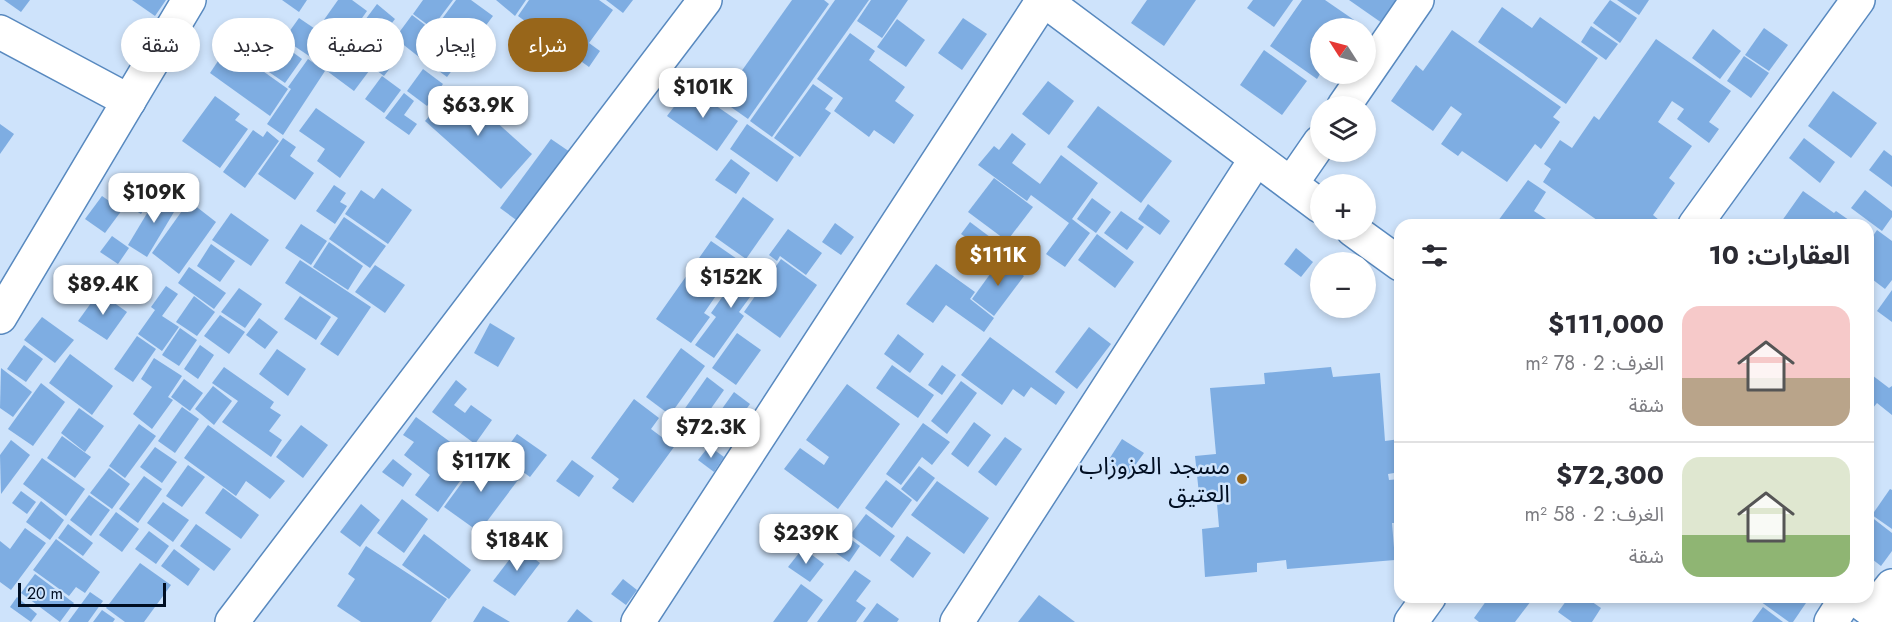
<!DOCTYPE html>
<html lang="ar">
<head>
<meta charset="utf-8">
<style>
	body { margin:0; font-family:Jost,"Noto Sans Arabic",sans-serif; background:#f7f7f7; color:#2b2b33; direction:rtl; height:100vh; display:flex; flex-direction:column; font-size:22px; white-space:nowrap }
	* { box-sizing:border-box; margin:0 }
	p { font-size:20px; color:#7c7c81 }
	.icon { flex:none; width:33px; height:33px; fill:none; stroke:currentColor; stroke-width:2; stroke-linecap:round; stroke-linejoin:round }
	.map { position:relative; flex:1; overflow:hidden; direction:ltr }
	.sheet { position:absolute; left:1394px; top:219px; width:480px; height:384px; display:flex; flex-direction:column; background:#fff; border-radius:18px; box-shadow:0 3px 9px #0003; direction:rtl }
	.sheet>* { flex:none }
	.hud { position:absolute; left:18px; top:18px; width:570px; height:54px; direction:rtl; display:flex; gap:12px }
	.needle { width:39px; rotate:306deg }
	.buttons { position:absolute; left:1310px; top:18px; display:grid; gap:12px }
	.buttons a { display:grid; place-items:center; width:66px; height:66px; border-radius:50%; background:#fff; box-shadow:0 3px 9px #0003; font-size:30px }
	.scale { position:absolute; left:18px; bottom:15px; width:148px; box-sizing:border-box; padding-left:6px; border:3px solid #000e22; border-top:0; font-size:16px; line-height:21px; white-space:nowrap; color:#000e22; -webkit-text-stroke:4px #cee3fb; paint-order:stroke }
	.price { position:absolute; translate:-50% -51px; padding:0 14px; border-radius:12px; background:#fff; color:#222; font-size:20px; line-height:39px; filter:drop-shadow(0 2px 3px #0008) }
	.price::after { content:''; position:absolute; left:50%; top:36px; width:18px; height:14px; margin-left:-9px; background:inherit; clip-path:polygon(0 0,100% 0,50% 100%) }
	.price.selected { background:#98661a; color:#fff }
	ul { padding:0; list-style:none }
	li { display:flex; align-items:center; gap:18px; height:150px; padding:0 24px }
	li+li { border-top:2px solid #e1e1e2 }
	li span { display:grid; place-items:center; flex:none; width:168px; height:120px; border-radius:18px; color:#555 }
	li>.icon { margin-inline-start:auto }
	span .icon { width:72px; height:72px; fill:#fffc; stroke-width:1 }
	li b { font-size:26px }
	h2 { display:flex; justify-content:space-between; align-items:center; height:72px; padding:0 24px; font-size:26px }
	.pill { padding:0 21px; border-radius:27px; background:#fff; box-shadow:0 3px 9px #0003; font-size:21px; line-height:54px }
	.pill.selected { background:#98661a; color:#fff }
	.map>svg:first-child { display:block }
	.building { fill:#7eade2 }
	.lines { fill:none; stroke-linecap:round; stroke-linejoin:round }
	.street-casing { stroke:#5889bf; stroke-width:36 }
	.street { stroke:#fff; stroke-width:33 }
	.poi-dot { fill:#98661a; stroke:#cee3fb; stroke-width:2 }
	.labels { text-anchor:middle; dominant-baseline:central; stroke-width:5; stroke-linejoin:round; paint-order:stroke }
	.poi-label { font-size:24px; fill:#000e22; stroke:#cee3fb; text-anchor:end }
</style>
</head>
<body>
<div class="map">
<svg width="1892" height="622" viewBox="0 0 1892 622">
	<rect width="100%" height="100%" fill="#cee3fb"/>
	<g class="building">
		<path d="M4,0H30L21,12Z"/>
		<path d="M132,0H166L155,16Z"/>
		<path d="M282,0H307L299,12Z"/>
		<path d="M338,0H352L367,11L345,42L321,24Z"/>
		<path d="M423,0H453L432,28L413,14Z"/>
		<path d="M456,0H471L493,16L447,77L421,58L439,34L437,32L419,57L395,38L412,15L433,31Z"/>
		<path d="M496,0H526L515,16Z"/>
		<path d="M529,0H599L613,10L589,43L600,51L589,67L518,16Z"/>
		<path d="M606,0H633L623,13Z"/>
		<path d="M792,0H824L829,4L748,119L721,100Z"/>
		<path d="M835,0H869L772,137L750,121Z"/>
		<path d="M871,0H908L882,38L857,21Z"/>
		<path d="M1147,0H1196L1164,46L1131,23Z"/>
		<path d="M1253,0H1293L1274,27L1247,8Z"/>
		<path d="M1302,0H1325L1357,22L1352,28H1320V74L1317,79L1270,46Z"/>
		<path d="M1349,0H1402L1392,30Z"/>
		<path d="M1610,0L1637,18L1620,43L1593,23Z"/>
		<path d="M1617,0H1649L1639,15Z"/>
		<path d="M377,4L395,19L388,28L395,33L389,41L403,51L384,76L372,67L354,91L327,71Z"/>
		<path d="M1502,7L1532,28L1540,17L1598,58L1566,104L1478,42Z"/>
		<path d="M299,18L327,37L312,58L284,39Z"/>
		<path d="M963,18L987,34L962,70L938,53Z"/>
		<path d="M897,19L925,40L906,67L877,47Z"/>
		<path d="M245,20L262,33L251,49L234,37Z"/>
		<path d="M1591,26L1618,44L1606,60L1581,42Z"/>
		<path d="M1764,28L1788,45L1769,71L1745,55Z"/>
		<path d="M1713,29L1741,51L1720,79L1692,58Z"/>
		<path d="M1452,30L1561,107L1553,117L1560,122L1541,149L1535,144L1507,182L1462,151L1458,156L1441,144L1462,114L1451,106L1433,131L1391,101L1416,65L1423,71Z"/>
		<path d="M850,33L875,51L869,60L905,87L895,101L914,115L894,144L874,130L869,137L834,111L843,98L817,79Z"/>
		<path d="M1656,39L1731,91L1709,122L1719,129L1709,143L1677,119L1684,109L1672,101L1658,122L1692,146L1669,178L1675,183L1653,215L1659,220L1655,225H1604L1543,182L1551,169L1544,164L1560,140L1572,148L1594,116L1599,120Z"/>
		<path d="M283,45L302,59L285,83L266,70Z"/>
		<path d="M228,46L288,89L270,116L210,73Z"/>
		<path d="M1264,50L1307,81L1282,115L1240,85Z"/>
		<path d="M1744,56L1769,73L1751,98L1727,81Z"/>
		<path d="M308,59L325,71L283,135L267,124L291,89L288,87Z"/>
		<path d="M423,69L443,84L427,106L407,91Z"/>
		<path d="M382,76L401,90L384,113L365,99Z"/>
		<path d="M1048,81L1074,101L1049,135L1022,114Z"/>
		<path d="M813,84L833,98L825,109L831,113L800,157L774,138Z"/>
		<path d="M456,86L532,154L501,189L425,121Z"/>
		<path d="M689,87L738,121L717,151L667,116Z"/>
		<path d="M1833,91L1877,123L1851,158L1808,126Z"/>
		<path d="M404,93L414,101L404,115L417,124L409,135L385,118Z"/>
		<path d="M215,96L240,114L235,120L248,129L220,168L182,141Z"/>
		<path d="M1098,106L1172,161L1141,203L1067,147Z"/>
		<path d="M316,108L365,142L340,178L317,161L325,149L299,131Z"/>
		<path d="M0,124L14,134L0,154Z"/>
		<path d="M747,124L794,157L777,182L730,149Z"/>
		<path d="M253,130L263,137L267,131L279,141L245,188L223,172Z"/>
		<path d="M1012,133L1026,144L1012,163L1040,184L1061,155L1098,183L1072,219L1090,233L1065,267L1046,254L1069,223L1031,195L1027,201L978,165L994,146L999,150Z"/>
		<path d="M283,138L296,147L290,156L314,173L295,200L258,174Z"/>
		<path d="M1804,138L1835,162L1820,183L1789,158Z"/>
		<path d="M551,139L570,152L519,222L500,208Z"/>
		<path d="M1884,150L1892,156V187L1869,170Z"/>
		<path d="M731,159L750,173L736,194L715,180Z"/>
		<path d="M994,178L1033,207L1007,241L968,212Z"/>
		<path d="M1528,180L1546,192L1534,211L1555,225H1495Z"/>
		<path d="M138,182L155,192L141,214L125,204Z"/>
		<path d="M334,185L346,193L340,202L347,206L335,224L316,211Z"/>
		<path d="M382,188L412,210L388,244L345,214L361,190L374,199Z"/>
		<path d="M161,190L180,202L147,257L128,245Z"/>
		<path d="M1865,190L1892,211V217L1882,231L1851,208Z"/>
		<path d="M1803,191L1834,213L1836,211L1856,225H1779Z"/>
		<path d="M102,196L122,210L105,233L85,219Z"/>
		<path d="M743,197L774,219L746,259L715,237Z"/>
		<path d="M1092,198L1111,212L1096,233L1077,219Z"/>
		<path d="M189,201L216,222L179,274L152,253Z"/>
		<path d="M1148,204L1170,221L1160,235L1138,219Z"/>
		<path d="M1121,211L1144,227L1127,250L1104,233Z"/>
		<path d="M231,213L269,240L251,266L212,240Z"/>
		<path d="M344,217L386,246L370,268L329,239Z"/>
		<path d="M970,222L1002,246L994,257L961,234Z"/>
		<path d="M835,223L854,237L841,255L822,242Z"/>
		<path d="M301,224L327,241L311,265L285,248Z"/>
		<path d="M788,229L822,253L806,275L780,256L777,261L769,255Z"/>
		<path d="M1877,230L1892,241V280L1885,289L1868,276V243Z"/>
		<path d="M1097,234L1134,262L1115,288L1078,260Z"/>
		<path d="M112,236L129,248L118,264L100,252Z"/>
		<path d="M711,241L740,261L704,313L710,317L691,343L656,319Z"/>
		<path d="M329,242L363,266L348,290L313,267Z"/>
		<path d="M211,244L235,261L220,282L197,266Z"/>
		<path d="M1296,248L1313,262L1301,277L1284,264Z"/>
		<path d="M781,259L817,285L780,338L744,312Z"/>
		<path d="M1001,259L1024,276L994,316L972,299Z"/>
		<path d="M300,260L371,307L338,356L320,344L338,318L285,283Z"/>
		<path d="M748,260L767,274L739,312L744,316L714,358L695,345L716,317L711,313Z"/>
		<path d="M936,264L975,292L970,299L994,318L984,332L946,305L933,323L906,304Z"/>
		<path d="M375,265L405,285L385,313L355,292Z"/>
		<path d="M189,267L226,293L214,309L178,283Z"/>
		<path d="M166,286L178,294L162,316L179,327L162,351L138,334L155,310L151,307Z"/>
		<path d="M239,288L262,304L245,328L221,312Z"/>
		<path d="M1892,290V322L1877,311Z"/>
		<path d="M99,292L127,312L107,340L78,321Z"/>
		<path d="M194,296L215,312L197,336L176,322Z"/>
		<path d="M300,296L331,317L316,340L284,319Z"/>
		<path d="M220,315L245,332L229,354L204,336Z"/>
		<path d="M42,317L74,340L55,363L24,340Z"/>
		<path d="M259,318L278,332L265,349L246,335Z"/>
		<path d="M490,323L515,338L498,367L474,353Z"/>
		<path d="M1089,327L1111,344L1077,389L1055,372Z"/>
		<path d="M180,328L197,340L179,366L162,355Z"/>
		<path d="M737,333L761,350L736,385L712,368Z"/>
		<path d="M898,334L924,354L910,373L884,354Z"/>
		<path d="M137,336L156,349L133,382L114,369Z"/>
		<path d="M990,337L1065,392L1056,405L1031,387L1024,397L1013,389L1002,405L961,375Z"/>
		<path d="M24,345L43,359L26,382L7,369Z"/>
		<path d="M200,345L214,355L198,379L184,369Z"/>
		<path d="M681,348L705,366L670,415L646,397Z"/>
		<path d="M277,349L306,369L288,396L259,374Z"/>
		<path d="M70,354L113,386L92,415L49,383Z"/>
		<path d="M154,358L182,376L168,397L173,400L152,429L133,414L152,387L141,379Z"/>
		<path d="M892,365L934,395L918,418L876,388Z"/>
		<path d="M942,365L956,375L942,395L928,385Z"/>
		<path d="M224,367L274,402L270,408L281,415L269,431L282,440L271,457L222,422L238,401L212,383Z"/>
		<path d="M1331,367L1333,377L1380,373L1385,441L1400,439V472L1388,474L1389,480L1400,479V523H1392L1395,560L1287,569L1286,560L1257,563V572L1205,577L1202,529L1219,527L1216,492L1199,494L1195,456L1216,454L1210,388L1265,384L1264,373Z"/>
		<path d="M1,368L32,392L13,417L0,408Z"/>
		<path d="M1868,372L1889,388L1892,386V415L1877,403L1872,409L1868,405Z"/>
		<path d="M707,377L724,390L698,427L681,414Z"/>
		<path d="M184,379L203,393L190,411L171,397Z"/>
		<path d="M456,380L467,389L454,405L465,413L471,405L492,420L475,444L432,412Z"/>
		<path d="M961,381L977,393L947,434L931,421Z"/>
		<path d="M41,383L65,402L33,446L8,429Z"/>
		<path d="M847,384L900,424L838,509L784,469L800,448L824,465L829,457L806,440Z"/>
		<path d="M213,386L232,401L214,425L195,409Z"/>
		<path d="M734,392L750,404L720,446L704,434Z"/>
		<path d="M634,399L659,418L651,429L663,438L671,427L682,436L633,503L612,488L619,479L591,458Z"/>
		<path d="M182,407L199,419L175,453L158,441Z"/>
		<path d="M79,408L104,426L85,452L61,433Z"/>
		<path d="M416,417L475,460L438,512L415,495L430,475L404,455L414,442L403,435Z"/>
		<path d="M974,422L991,435L968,467L951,454Z"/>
		<path d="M923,423L950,442L932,465L922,457L901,485L886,474Z"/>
		<path d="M139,424L156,436L125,478L109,466Z"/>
		<path d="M208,425L285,481L270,499L246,481L236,496L184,458Z"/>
		<path d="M301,425L328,445L303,478L276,457Z"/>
		<path d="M517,434L547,455L530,477L501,456Z"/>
		<path d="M62,436L91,457L75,478L47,458Z"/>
		<path d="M1005,437L1022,449L996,486L978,472Z"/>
		<path d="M1122,439L1144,453L1126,478L1106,464Z"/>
		<path d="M11,440L30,455L1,494L0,455Z"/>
		<path d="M709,446L724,457L714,472L698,460Z"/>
		<path d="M155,447L177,462L162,483L140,467Z"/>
		<path d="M483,454L518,480L479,532L444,507Z"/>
		<path d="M42,458L85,489L66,516L23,484Z"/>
		<path d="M393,459L412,474L403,487L382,472Z"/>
		<path d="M572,460L594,476L579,497L556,481Z"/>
		<path d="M188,465L205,477L182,507L166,496Z"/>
		<path d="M919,466L935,478L917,502L901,489Z"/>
		<path d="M109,468L130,484L112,509L90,493Z"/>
		<path d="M144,476L162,489L138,523L119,509Z"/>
		<path d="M886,480L912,500L892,528L865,508Z"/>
		<path d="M937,481L989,518L964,554L911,515Z"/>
		<path d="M223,488L259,515L241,539L205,513Z"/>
		<path d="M1890,489L1892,490V529L1872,515Z"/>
		<path d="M21,491L36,502L27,514L12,503Z"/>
		<path d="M89,495L110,510L91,536L70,520Z"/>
		<path d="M402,499L428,519L404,553L377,533Z"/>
		<path d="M41,501L64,520L50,540L26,522Z"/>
		<path d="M163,502L189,520L173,542L147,523Z"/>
		<path d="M361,504L380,520L360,547L340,532Z"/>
		<path d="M116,512L139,529L122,552L99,535Z"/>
		<path d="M866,514L895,536L880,557L850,535Z"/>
		<path d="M1870,516L1892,533V551L1881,566L1868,556Z"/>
		<path d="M68,524L93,543L83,556L58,538Z"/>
		<path d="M196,524L231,549L214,571L180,546Z"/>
		<path d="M25,528L46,543L11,590L0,582V541L10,549Z"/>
		<path d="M149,531L169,546L156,564L135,549Z"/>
		<path d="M424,534L471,570L449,599L402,565Z"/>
		<path d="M845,535L860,546L849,562L833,551Z"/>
		<path d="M907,536L931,553L913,578L890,560Z"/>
		<path d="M56,539L100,572L85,593L76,587L69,596L33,570Z"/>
		<path d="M366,546L447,599L431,622H361L337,606L355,579L348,574Z"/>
		<path d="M519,547L540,563L515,596L493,581Z"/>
		<path d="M803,548L824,564L810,582L788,567Z"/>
		<path d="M174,549L200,569L188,586L161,566Z"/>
		<path d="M140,563L171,585L144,622H125L106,608Z"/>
		<path d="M855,570L871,581L856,601L866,608L856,622H817Z"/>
		<path d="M35,574L74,603L60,622L21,593Z"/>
		<path d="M623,579L637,590L626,605L611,594Z"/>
		<path d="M801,584L823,600L807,622H773Z"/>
		<path d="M90,592L103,601L88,622H68Z"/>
		<path d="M1039,595L1075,622H1018Z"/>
		<path d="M17,597L37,614L31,622L10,607Z"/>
		<path d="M1489,597H1534L1515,622H1479L1474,618Z"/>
		<path d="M1569,597H1585L1601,608L1592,622H1572L1558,612Z"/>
		<path d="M1759,597H1798L1806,603L1793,622H1789L1757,599Z"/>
		<path d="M877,603L899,619L897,622H863Z"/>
		<path d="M483,606L510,622H473Z"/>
		<path d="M1763,607L1783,622H1752Z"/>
		<path d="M577,609L593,622H567Z"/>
		<path d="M102,610L115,619L113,622H93Z"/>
	</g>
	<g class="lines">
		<g class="street-casing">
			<g id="street">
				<path d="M1044,0L1320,206"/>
				<path d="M0,32L129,101"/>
				<path d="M1344,106L1417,0"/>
				<path d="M1291,184L1320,142"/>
				<path d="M1695,225L1858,0"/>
				<path d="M1353,230L1400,264"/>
				<path d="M0,317L189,0"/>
				<path d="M1853,597L1887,622"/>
				<path d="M1872,611L1892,586"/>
				<path d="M232,622L705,0"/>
				<path d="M638,622L1043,0"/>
				<path d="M957,622L1256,159"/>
				<path d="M1411,622L1429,597"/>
				<path d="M1831,622L1847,597"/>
			</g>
		</g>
		<use href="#street" class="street"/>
	</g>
	<circle class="poi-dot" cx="1242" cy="479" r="6"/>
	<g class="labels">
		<g class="poi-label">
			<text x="1230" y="465">مسجد العزوزاب<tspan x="1230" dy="28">العتيق</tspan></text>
		</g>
	</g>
</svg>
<div class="buttons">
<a><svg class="needle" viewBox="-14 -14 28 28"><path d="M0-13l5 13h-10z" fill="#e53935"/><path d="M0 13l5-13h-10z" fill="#7c7c81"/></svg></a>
<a><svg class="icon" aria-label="layers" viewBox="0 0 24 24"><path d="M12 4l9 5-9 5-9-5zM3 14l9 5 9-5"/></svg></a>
<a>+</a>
<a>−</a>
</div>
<div class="scale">20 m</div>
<b class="price" style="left:703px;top:119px">$101K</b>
<b class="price" style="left:478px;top:137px">$63.9K</b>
<b class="price" style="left:154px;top:224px">$109K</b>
<b class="price selected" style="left:998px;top:287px">$111K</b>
<b class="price" style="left:731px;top:309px">$152K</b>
<b class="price" style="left:103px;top:316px">$89.4K</b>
<b class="price" style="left:711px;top:459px">$72.3K</b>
<b class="price" style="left:481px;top:493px">$117K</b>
<b class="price" style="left:806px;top:565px">$239K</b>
<b class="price" style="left:517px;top:572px">$184K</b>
<div class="hud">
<a class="pill selected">شراء</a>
<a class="pill">إيجار</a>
<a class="pill">تصفية</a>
<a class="pill">جديد</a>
<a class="pill">شقة</a>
</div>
<section class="sheet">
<h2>العقارات: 10<svg class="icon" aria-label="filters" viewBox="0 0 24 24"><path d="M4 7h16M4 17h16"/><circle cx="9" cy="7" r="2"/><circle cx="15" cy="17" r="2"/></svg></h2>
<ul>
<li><span style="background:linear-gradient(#f6c9c9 60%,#b9a48a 0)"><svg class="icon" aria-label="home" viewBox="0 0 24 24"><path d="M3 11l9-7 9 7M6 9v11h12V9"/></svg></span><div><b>$111,000</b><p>الغرف: 2 · 78 m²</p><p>شقة</p></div></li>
<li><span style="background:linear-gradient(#dfe7d0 65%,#8fb573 0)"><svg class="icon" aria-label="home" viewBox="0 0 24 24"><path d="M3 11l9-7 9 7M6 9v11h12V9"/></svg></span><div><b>$72,300</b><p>الغرف: 2 · 58 m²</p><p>شقة</p></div></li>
</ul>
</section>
</div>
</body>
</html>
